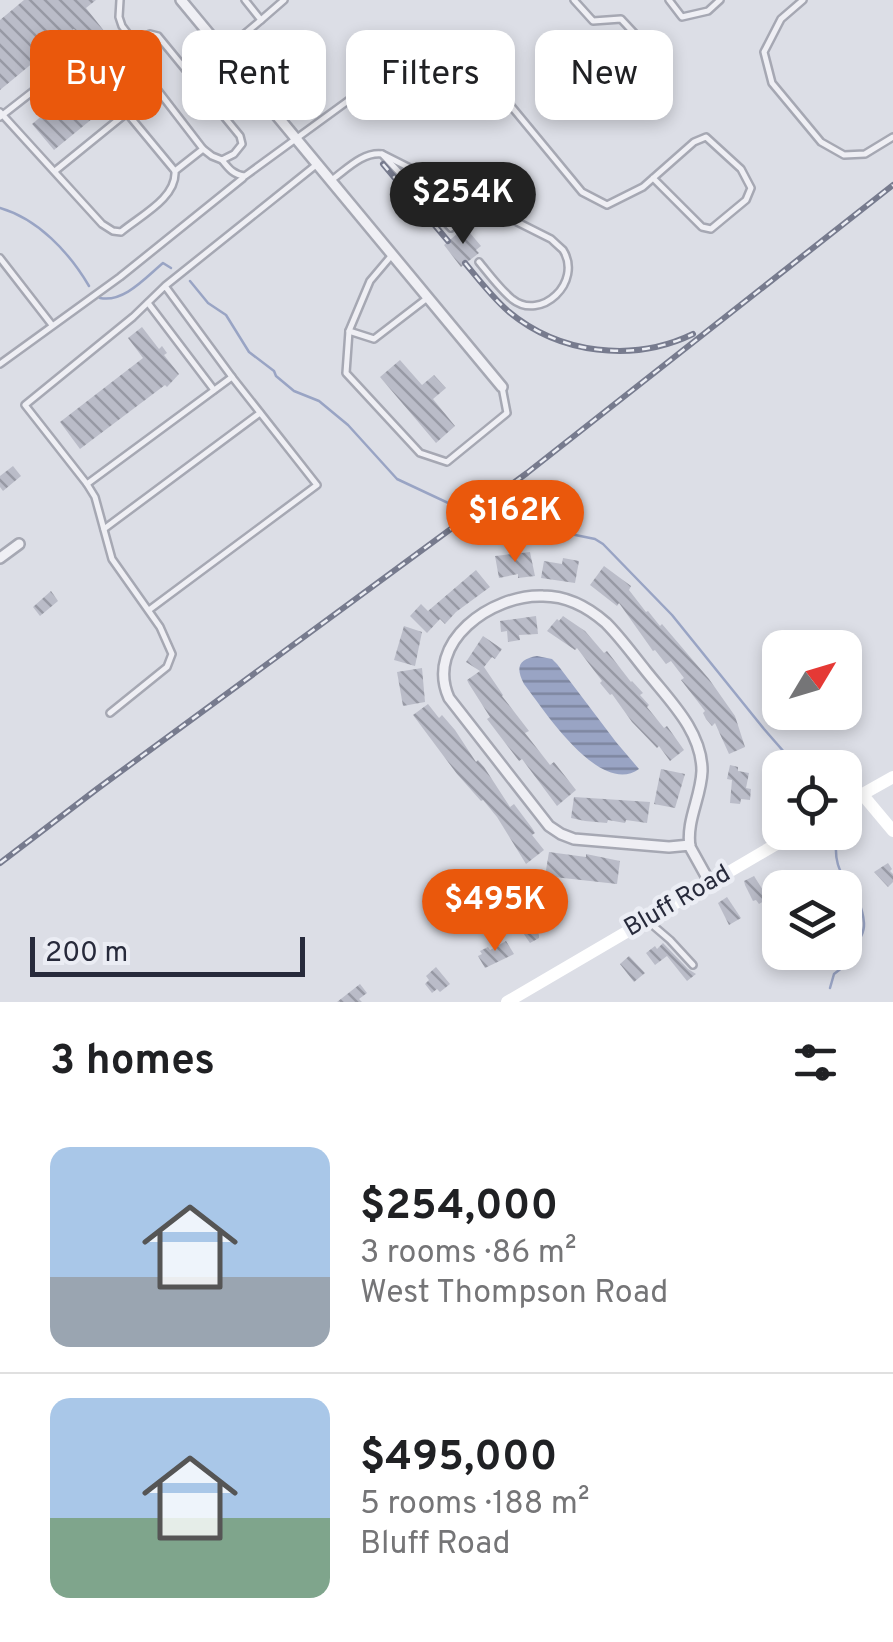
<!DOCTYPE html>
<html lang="en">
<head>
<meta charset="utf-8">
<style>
	body { margin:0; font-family:Overpass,sans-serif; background:#f2f2f2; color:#202124; height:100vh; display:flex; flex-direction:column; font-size:38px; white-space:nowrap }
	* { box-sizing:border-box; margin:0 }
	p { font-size:32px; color:#757577 }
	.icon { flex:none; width:55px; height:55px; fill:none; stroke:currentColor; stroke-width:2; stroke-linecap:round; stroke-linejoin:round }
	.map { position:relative; height:1002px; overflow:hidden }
	.details { display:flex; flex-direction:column; background:#fff; flex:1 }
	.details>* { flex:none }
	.top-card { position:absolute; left:30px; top:30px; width:835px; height:90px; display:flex; gap:20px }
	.needle { width:65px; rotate:52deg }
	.buttons { position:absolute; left:762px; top:630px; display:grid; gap:20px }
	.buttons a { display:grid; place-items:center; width:100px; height:100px; border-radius:20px; background:#fff; box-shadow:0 5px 15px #0003; font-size:50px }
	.scale { position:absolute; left:30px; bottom:25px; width:275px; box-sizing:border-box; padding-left:10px; border:5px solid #272a3b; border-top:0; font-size:28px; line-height:35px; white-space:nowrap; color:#272a3b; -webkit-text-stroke:8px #ebedf4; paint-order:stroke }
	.price { position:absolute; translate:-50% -85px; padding:0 22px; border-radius:35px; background:#ea580c; color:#fff; font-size:32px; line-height:65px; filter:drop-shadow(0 2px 5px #0008) }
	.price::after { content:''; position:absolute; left:50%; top:60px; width:30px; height:22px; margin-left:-15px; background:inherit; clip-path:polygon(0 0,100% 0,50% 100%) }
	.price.selected { background:#222; color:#fff }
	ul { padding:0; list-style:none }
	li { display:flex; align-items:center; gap:30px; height:250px; padding:0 50px }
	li+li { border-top:2px solid #e0e0e0 }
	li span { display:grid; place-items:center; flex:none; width:280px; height:200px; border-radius:20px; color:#555 }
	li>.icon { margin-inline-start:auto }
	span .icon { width:120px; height:120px; fill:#fffc; stroke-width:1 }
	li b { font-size:42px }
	h2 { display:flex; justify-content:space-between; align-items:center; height:120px; padding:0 50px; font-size:42px }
	.chip { padding:0 35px; border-radius:20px; background:#fff; box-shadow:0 5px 15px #0003; font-size:35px; line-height:90px }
	.chip.selected { background:#ea580c; color:#fff }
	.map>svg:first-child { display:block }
	.water { fill:url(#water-rules) }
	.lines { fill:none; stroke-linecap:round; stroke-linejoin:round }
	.stream { stroke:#99a4c4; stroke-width:2.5 }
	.building { fill:url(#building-back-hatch) }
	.lane-casing { stroke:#a6a8b3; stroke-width:10 }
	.street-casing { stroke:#a6a8b3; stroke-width:14 }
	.lane { stroke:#efeff4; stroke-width:5 }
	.street { stroke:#efeff4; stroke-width:9 }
	.secondary { stroke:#fff; stroke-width:12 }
	.rail-casing { stroke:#777b8e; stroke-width:6 }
	.rail { stroke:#ebedf4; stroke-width:2.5; stroke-dasharray:8; stroke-linecap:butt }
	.labels { text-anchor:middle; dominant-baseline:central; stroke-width:9; stroke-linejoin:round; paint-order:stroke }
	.street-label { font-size:25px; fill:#272a3b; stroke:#ebedf4 }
</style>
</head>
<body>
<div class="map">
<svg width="893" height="1002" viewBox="0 0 893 1002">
	<defs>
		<pattern id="water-rules" width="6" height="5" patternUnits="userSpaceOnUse" patternTransform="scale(2.5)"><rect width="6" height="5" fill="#99a4c4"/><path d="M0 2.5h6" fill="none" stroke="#7d86a0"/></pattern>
		<pattern id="building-back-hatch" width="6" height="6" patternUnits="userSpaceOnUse" patternTransform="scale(2.5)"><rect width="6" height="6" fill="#babcc8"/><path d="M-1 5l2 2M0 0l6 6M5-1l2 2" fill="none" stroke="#9799a4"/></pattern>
	</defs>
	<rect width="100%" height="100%" fill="#dcdee6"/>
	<path class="water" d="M537,656L552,659L557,664L616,742L639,769C600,797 544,710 524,684C515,667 519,659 537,656Z"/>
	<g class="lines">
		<g class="stream">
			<path d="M0,208C38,219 69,252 89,286"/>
			<path d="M190,281L208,303L226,315L249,352L274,371L276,376L294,391L319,401L348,425L397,479L463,510"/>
			<path d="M100,298C124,303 146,277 163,263L171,268"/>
			<path d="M492,518L595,539L603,544L672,615L764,729L798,768"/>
			<path d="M830,988L834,974L843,967C847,952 865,940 864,923C861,884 827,880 838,832"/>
		</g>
	</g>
	<g class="building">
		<path d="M24,0H96L86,8L112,41L108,45L117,56L110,61L131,87L54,150L32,124L104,65L74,29L0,90V20Z"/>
		<path d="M465,227L481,246L476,250L479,253L461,267L444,245Z"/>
		<path d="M142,327L159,349L162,346L167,353L164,355L179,374L167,387L165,385L80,449L60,422L143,358L128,338Z"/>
		<path d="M400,360L422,385L434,375L446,388L433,399L455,426L436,443L380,377Z"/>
		<path d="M13,466L21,476L3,491L0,487V476Z"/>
		<path d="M530,552L535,576L518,578V574L499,578L495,556Z"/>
		<path d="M563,558L579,561L575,583L541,578L544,561L562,564Z"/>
		<path d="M604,566L631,586L629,590L646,612L648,611L660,626L662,624L709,679L735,716L745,747L729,754L715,723L712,726L706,719L703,713L705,711L681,680L684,678L671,661L666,664L655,650L653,651L619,603L617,606L590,585Z"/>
		<path d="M476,570L490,587L456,612L445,624L440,619L427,633L410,616L421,604L428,611Z"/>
		<path d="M51,591L58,601L40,616L33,607Z"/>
		<path d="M536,616L538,634L519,635L520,640L508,642L507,631L501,632L500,621Z"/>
		<path d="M563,616L585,631L604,653L607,651L631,682L632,681L643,693L640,695L649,705L647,707L664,728L667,726L684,750L670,761L659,746L657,748L632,722L612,694L610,695L600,683L602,681L577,648L575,650L547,631L557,619L559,621Z"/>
		<path d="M404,626L422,632L415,666L394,660Z"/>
		<path d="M483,636L502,649L495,659L492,657L484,667L503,695L502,696L529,731L525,733L550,765L554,762L576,790L557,806L522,759L519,761L487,719L490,717L469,684L467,680L480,671L466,662Z"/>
		<path d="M422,668L425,702L403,706L397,672Z"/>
		<path d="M428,704L439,718L442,715L455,730L476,762L478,760L484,767L510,807L514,804L532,828L535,833L532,835L544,850L526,864L497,817L483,800L481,801L457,774L413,715Z"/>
		<path d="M730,765L738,767V771L749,773L746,788L751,789L750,800L741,799L740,804L730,803L732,780L727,779Z"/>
		<path d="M661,769L685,774L675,808L654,804Z"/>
		<path d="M574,797L650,802L647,823L626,820L625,823L608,820L607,823L585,821L571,818Z"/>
		<path d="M549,852L586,857V854L620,861L617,884L545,876Z"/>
		<path d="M888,863L892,869L890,871L893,874V882L888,887L874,872Z"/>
		<path d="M754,876L766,895H765L767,899L759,904L756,900L753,901L745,885L744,881Z"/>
		<path d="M727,897L741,918L729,925L718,903Z"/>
		<path d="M529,913L539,935V938L530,943L515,921Z"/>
		<path d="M506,941L514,954L485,968L478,956L482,954L480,951L488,947L490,950Z"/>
		<path d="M663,943L688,969L696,974L687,981L667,956L655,965L646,953L655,946L657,949Z"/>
		<path d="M629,956L645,973L634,982L620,964Z"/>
		<path d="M436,967L450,984L440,992L437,989L432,993L425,984L429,980L426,976Z"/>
		<path d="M360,984L367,993L359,999L362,1002H337Z"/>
	</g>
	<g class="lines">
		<g class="lane-casing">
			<g id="lane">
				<path d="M120,0L119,17L122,26L134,42L143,71L203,149L212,156L222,160L234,154L242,144L240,136L158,36L150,34L134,42"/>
				<path d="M574,0L593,21L621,19L649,49"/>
				<path d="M669,0L682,17L708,11L720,0"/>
				<path d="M803,0L781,19L764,52L772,83L821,142L844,155L865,154L893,137"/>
				<path d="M261,20L284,0"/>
				<path d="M223,52L261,20L245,0"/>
				<path d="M0,112L102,224L113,231L121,232C140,216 177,198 175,171L203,149"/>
				<path d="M127,113L175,171"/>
				<path d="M0,117L73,60"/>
				<path d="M382,154L551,239C552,240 563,250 563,250C583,282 541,322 512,299C500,289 489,274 479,262"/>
				<path d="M222,160C229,169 234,175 245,176L430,41L444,39L459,43L582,192L607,205L643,187L694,142L706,137L741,169L751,188L746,200L711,229L702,227L653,178"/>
				<path d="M55,171L156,89"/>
				<path d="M333,179C348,168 363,152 382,154L451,228"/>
				<path d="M392,255L370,281L349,331L346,373L420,453L447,462L507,413L502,387"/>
				<path d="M0,258L52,325"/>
				<path d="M165,286L232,377L87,484L25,405L133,317L165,286L316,165"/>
				<path d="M148,303L214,390"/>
				<path d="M349,331L374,339L426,299"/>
				<path d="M0,364L120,277L243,178"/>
				<path d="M87,484L95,497L112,559L160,627L172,654L167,667L110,713"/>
				<path d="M104,529L260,413"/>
				<path d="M149,610L317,485L232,377"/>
				<path d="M649,922L670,940L693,965"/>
			</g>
		</g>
		<g class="street-casing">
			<g id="street">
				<path d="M181,0L502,387"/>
				<path d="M0,558L19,544"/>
				<path d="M690,845L669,847L574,839L561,834L549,826L449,698C424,642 492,594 543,596C567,596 589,608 606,623C621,638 633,655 646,671C669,700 702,731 702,771C701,798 686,820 690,847L710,883"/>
			</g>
		</g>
		<use href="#lane" class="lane"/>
		<use href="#street" class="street"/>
		<g class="secondary">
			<path d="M862,794L893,831"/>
			<path d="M845,804L893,777"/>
			<path d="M507,1002L797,832"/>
		</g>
		<g class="rail-casing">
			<g id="rail">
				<path d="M383,164L448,241"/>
				<path d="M465,263C479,280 492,297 508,311C559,354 633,363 693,334"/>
				<path d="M0,863L97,789L527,473L893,185"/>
			</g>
		</g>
		<use href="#rail" class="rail"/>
	</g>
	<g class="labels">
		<g class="street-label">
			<text transform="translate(678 902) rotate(-30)">Bluff Road</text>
		</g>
	</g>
</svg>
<div class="buttons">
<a><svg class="needle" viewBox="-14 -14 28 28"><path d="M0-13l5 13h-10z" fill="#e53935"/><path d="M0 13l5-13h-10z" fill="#757577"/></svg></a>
<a><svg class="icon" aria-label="locate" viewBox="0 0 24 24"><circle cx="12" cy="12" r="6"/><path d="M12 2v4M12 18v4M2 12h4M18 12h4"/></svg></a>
<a><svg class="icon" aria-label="layers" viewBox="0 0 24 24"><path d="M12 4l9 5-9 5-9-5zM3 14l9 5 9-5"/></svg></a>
</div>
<div class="scale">200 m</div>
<b class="price selected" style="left:463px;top:247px">$254K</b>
<b class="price" style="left:515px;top:565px">$162K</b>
<b class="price" style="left:495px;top:954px">$495K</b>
<div class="top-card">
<a class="chip selected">Buy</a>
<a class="chip">Rent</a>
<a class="chip">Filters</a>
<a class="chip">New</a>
</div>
</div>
<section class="details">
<h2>3 homes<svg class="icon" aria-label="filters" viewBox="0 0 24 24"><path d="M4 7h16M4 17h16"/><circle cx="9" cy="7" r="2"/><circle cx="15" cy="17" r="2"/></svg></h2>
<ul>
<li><span style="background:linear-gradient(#a9c7e8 65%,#9aa5b1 0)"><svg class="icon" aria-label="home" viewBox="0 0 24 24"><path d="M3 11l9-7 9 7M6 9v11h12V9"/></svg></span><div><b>$254,000</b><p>3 rooms · 86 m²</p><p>West Thompson Road</p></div></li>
<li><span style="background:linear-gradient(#a9c7e8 60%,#7fa58c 0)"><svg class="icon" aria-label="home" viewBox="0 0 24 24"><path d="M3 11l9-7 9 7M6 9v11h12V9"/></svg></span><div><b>$495,000</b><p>5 rooms · 188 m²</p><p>Bluff Road</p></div></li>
</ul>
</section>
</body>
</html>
